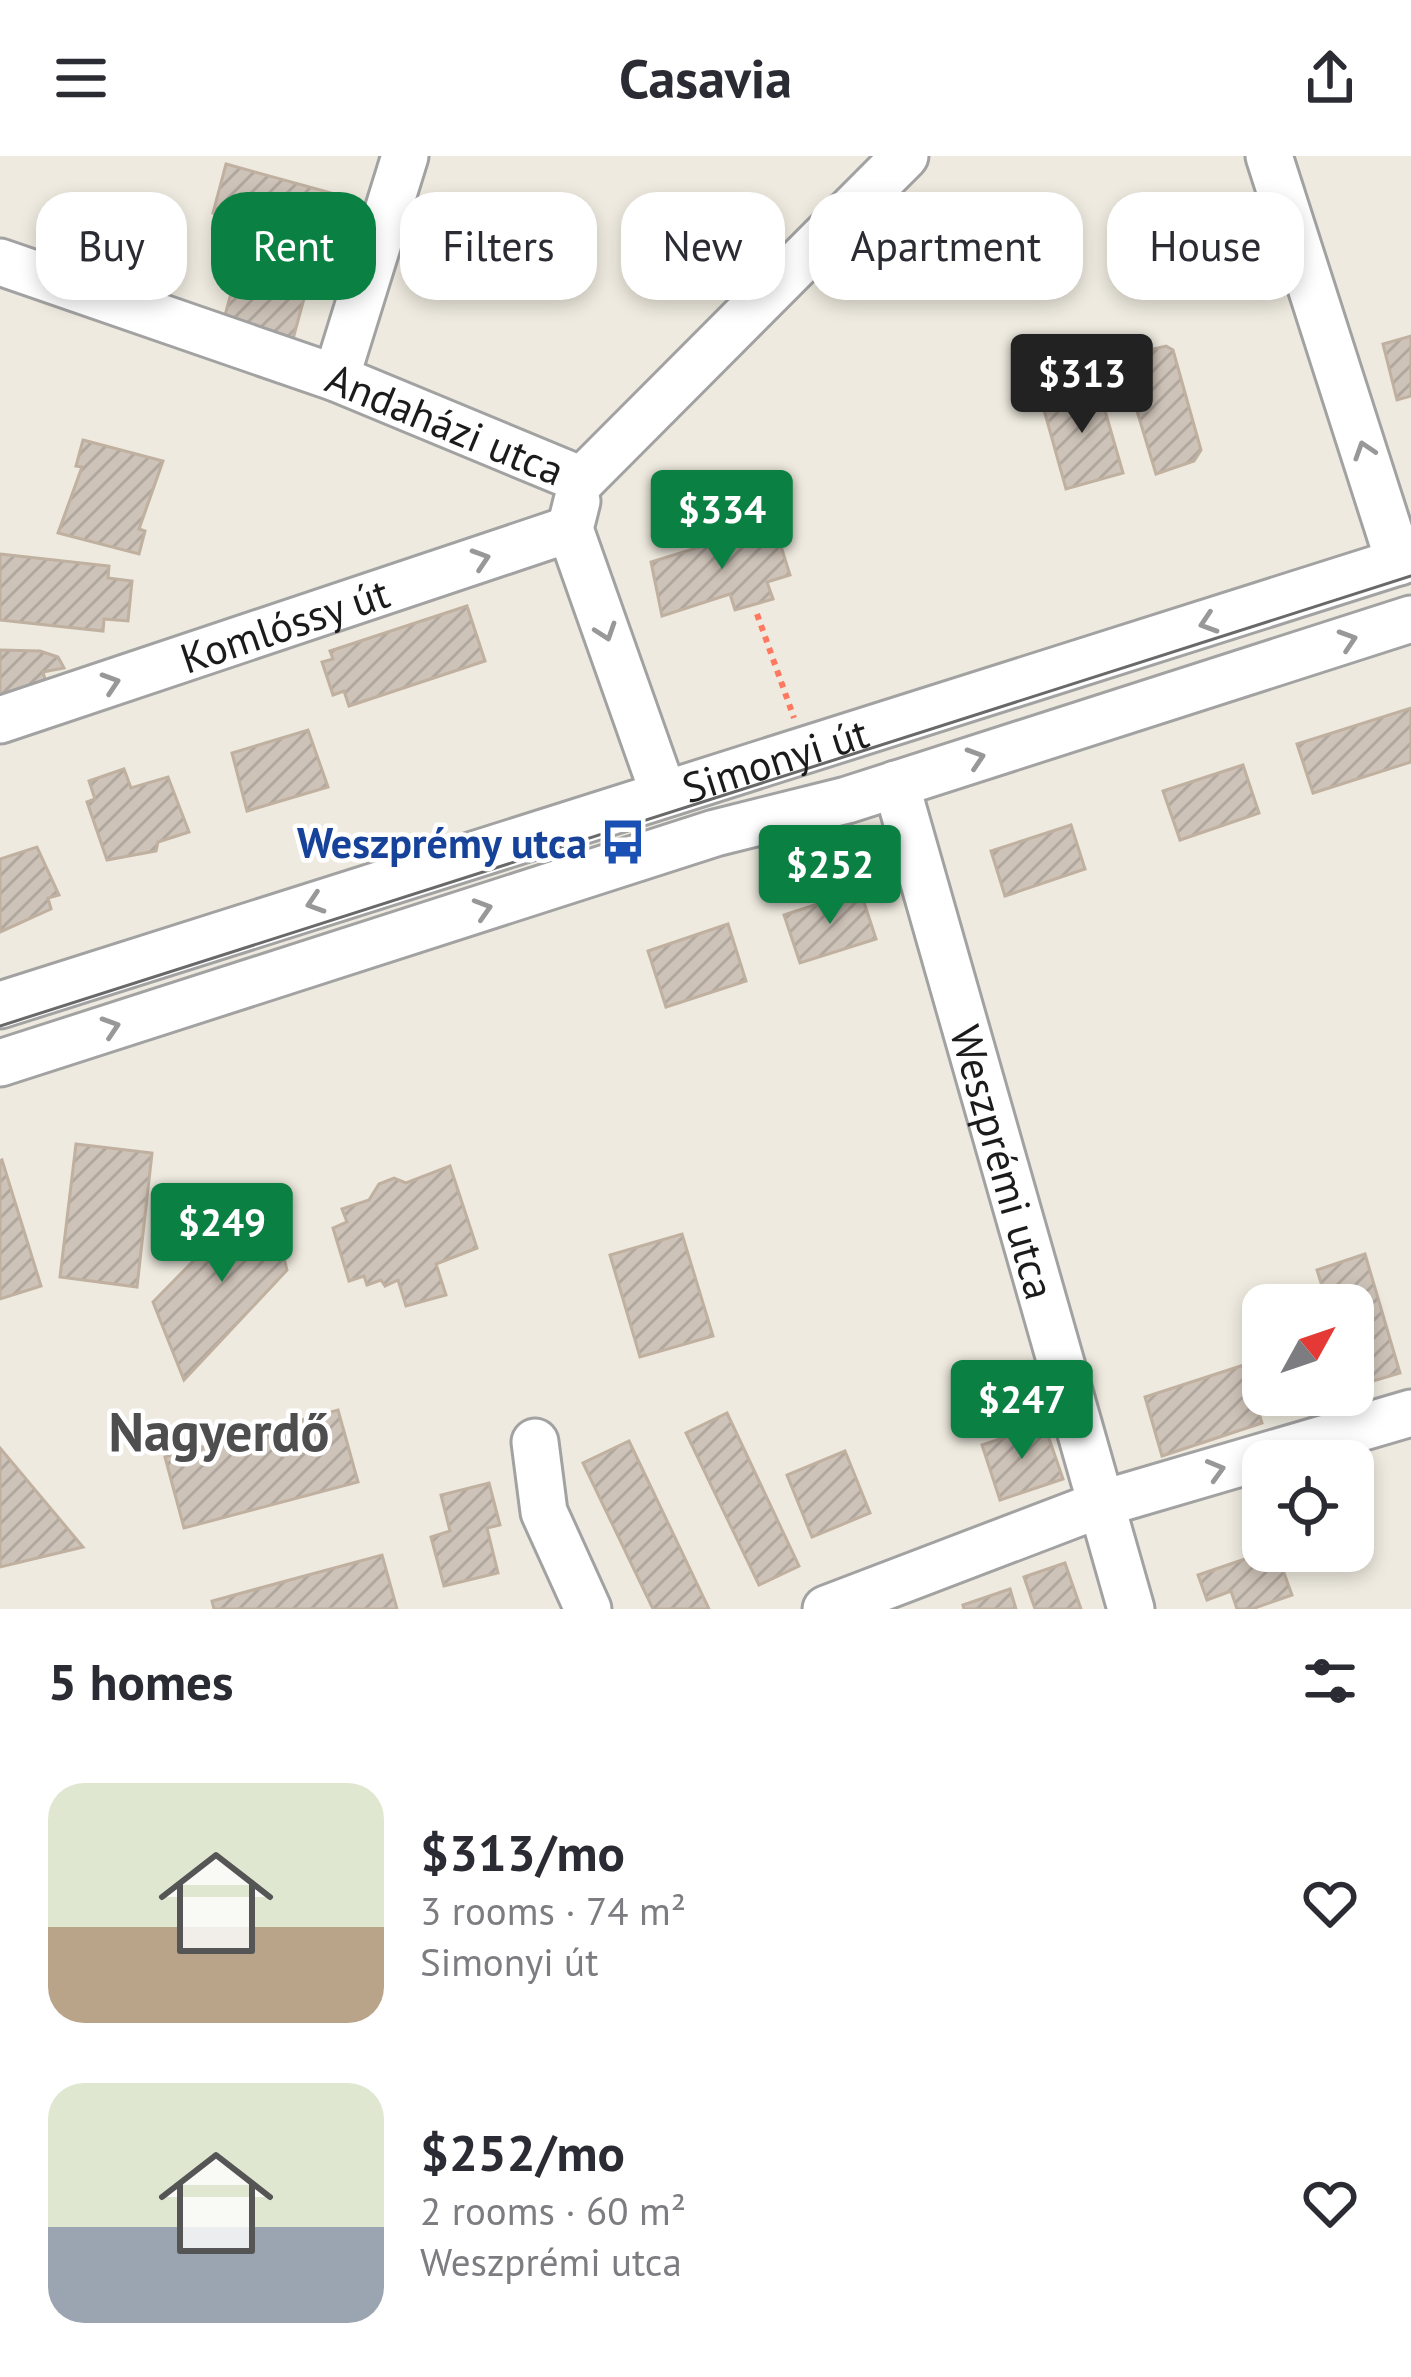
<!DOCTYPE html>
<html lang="en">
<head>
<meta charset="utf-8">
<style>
	body { margin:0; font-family:"PT Sans",sans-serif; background:#f7f7f7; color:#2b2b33; height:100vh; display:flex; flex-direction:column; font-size:45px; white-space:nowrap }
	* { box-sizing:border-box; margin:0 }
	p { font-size:39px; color:#7c7c81 }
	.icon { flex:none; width:66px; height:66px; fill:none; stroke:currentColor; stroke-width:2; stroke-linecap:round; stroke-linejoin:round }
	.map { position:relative; height:1453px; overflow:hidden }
	.details { display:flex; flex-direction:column; background:#fff; flex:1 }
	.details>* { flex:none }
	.guide { position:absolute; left:36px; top:36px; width:1341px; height:108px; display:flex; gap:24px }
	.needle { width:78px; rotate:50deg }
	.fabs { position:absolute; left:1242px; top:1128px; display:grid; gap:24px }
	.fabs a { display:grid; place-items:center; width:132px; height:132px; border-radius:24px; background:#fff; box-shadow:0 6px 18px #0003; font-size:60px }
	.price { position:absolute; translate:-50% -102px; padding:0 27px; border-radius:12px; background:#0b8043; color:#fff; font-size:39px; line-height:78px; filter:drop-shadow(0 3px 6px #0008) }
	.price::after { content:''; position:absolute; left:50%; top:72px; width:36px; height:27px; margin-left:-18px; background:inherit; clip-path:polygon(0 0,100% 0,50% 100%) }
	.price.current { background:#222; color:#fff }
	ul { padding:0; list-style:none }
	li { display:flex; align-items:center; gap:36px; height:300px; padding:0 48px }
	li span { display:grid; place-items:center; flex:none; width:336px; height:240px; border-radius:36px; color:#555 }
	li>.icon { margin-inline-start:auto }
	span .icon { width:144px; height:144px; fill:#fffc; stroke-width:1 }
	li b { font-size:51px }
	h2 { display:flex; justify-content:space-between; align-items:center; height:144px; padding:0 48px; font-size:51px }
	.pill { padding:0 42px; border-radius:36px; background:#fff; box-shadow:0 6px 18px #0003; font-size:42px; line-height:108px }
	.pill.current { background:#0b8043; color:#fff }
	header { display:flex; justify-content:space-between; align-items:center; height:156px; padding:0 48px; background:#fff; font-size:54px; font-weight:700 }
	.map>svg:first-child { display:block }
	.building { fill:url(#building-hatch); stroke:#c0b0a0; stroke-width:3 }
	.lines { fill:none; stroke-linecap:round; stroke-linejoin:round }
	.minor-casing { stroke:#a2a2a2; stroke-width:51 }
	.path { stroke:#ff785f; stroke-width:6; stroke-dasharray:6 6; stroke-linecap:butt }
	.minor { stroke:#fff; stroke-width:45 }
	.tram { stroke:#696969; stroke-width:3 }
	.oneway { stroke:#989898 }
	.labels { text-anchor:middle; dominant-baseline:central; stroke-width:9; stroke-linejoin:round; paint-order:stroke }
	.street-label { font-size:42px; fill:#1b1b1b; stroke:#fff }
	.transit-label { font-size:42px; font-weight:bold; fill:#164399; stroke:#fff; text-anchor:end }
	.district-label { font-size:54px; font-weight:bold; fill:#4e4e4e; stroke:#fff }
</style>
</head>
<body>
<header><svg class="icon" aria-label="menu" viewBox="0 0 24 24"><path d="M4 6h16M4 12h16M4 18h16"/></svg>Casavia<svg class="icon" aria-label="share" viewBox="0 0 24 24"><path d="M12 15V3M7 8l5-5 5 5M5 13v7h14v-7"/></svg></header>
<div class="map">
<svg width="1411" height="1453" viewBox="0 0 1411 1453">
	<defs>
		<pattern id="building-hatch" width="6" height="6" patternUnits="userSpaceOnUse" patternTransform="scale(3)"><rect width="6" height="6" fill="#cec3b8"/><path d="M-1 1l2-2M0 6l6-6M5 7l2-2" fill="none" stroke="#b0a79e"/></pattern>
	</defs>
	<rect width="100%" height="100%" fill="#eeeadf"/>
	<g class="building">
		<path d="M226,8L335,38L322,87L213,57Z"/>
		<path d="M239,108L308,128L293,183L224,163Z"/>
		<path d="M1411,180V240L1397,244L1383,188Z"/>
		<path d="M1166,190L1173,194L1201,294L1194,305L1156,318L1122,205L1127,199Z"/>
		<path d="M1097,227L1123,317L1066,333L1041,243Z"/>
		<path d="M83,284L163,305L139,373L145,375L139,398L58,377L82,311L76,310Z"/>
		<path d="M774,368L790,419L767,426L773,443L735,454L730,438L662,460L651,406Z"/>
		<path d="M0,398L109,410L108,422L132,425L128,465L104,463L103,475L0,464Z"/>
		<path d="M467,450L485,505L349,550L344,535L333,539L322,506L333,503L330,495Z"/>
		<path d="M0,494L40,495L58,501L64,512L43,516L46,527L0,538Z"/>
		<path d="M1411,552V606L1313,637L1297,588Z"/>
		<path d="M308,574L328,631L247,655L232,597Z"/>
		<path d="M1243,609L1259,657L1180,684L1163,635Z"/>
		<path d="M124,613L131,632L168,621L189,676L158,686L156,695L107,704L87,646L95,643L89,625Z"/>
		<path d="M1071,669L1085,713L1005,740L991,695Z"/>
		<path d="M37,691L59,739L48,742L51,753L0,776V703Z"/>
		<path d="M860,734L876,783L800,807L784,759Z"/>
		<path d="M728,768L746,825L666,851L648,795Z"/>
		<path d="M76,988L152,997L137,1131L60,1121Z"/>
		<path d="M2,1004L41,1130L0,1143V1005Z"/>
		<path d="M450,1010L477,1092L436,1108L446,1139L406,1150L398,1124L385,1130L381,1124L367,1129L364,1120L349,1125L333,1072L347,1066L342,1053L369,1044L379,1028L394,1022L406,1027Z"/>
		<path d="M266,1031L287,1114L184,1224L153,1146Z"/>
		<path d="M682,1078L713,1180L640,1201L610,1099Z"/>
		<path d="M1365,1098L1400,1217L1353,1231V1149H1328L1317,1114Z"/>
		<path d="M1244,1209L1262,1267L1162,1300L1145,1241Z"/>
		<path d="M992,1215L999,1236L966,1248L959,1226Z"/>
		<path d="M338,1254L358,1326L184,1372L165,1301Z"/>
		<path d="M727,1257L799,1410L759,1429L686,1277Z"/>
		<path d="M1044,1268L1063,1323L1000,1344L982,1289Z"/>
		<path d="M629,1285L709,1453H653L583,1307Z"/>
		<path d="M0,1292L83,1391L0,1411Z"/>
		<path d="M845,1295L870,1357L812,1381L787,1319Z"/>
		<path d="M489,1327L500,1369L487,1372L498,1417L444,1430L431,1381L450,1375L441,1339Z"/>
		<path d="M1263,1389V1395H1276L1292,1439L1252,1453H1237L1231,1435L1207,1444L1198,1419L1251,1401L1249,1394Z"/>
		<path d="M382,1399L397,1453H214L212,1445Z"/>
		<path d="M1065,1407L1081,1453H1035L1024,1421Z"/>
		<path d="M1010,1433L1016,1453H964L963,1449Z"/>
	</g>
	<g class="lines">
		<g class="minor-casing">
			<g id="minor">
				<path d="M1269,0L1399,406"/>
				<path id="s1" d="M0,106L336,222L582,324"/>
				<path d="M336,222L405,0"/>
				<path d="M582,324L905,0"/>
				<path d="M577,345L570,373L663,636"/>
				<path id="s2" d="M0,564L570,373"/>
				<path id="s3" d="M896,628L1131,1453"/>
				<path id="s4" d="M0,849L1411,402"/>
				<path d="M0,907L715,677L847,644L1411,463"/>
				<path d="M535,1286L544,1356L588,1453"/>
				<path d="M826,1453L1104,1347L1411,1257"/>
			</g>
		</g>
		<path class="path" d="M757,458L794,562"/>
		<use href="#minor" class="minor"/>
		<path class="tram" d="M0,870L1411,420"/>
	</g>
	<defs><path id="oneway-chevron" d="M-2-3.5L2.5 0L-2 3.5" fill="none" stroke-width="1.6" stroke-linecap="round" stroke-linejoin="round" transform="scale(3)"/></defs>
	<g class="oneway">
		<use href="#oneway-chevron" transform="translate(1364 294) rotate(-108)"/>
		<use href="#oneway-chevron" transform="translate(481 403) rotate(-18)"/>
		<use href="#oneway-chevron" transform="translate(1208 467) rotate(162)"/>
		<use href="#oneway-chevron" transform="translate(606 476) rotate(71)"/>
		<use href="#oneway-chevron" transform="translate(1348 484) rotate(-18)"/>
		<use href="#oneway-chevron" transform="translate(111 527) rotate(-18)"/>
		<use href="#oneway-chevron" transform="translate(976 602) rotate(-18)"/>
		<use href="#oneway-chevron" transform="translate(315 747) rotate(162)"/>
		<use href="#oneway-chevron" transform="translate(483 753) rotate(-17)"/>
		<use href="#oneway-chevron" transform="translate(111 871) rotate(-18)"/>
		<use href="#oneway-chevron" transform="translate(1216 1314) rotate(-16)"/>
	</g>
	<defs>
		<g id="bus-bare" transform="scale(3.6)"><path d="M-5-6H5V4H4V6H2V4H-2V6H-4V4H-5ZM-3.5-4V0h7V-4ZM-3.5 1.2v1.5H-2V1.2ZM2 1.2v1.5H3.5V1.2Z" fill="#1a4fb4" stroke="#fff" stroke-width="2.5" paint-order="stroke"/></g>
	</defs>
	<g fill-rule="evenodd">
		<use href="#bus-bare" x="623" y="686"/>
	</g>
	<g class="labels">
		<g class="street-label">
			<text stroke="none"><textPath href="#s1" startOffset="474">Andaházi utca</textPath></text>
			<text stroke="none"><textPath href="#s2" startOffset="300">Komlóssy út</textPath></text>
			<text stroke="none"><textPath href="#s4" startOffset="813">Simonyi út</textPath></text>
			<text stroke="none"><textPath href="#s3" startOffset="393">Weszprémi utca</textPath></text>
		</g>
		<g class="transit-label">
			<text x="587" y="686">Weszprémy utca</text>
		</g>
		<g class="district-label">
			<text x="219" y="1275">Nagyerdő</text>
		</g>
	</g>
</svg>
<div class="fabs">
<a><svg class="needle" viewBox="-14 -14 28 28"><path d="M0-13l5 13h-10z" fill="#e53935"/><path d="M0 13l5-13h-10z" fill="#7c7c81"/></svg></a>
<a><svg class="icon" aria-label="locate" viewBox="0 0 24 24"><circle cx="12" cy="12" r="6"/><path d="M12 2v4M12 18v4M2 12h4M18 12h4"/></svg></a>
</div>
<b class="price current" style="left:1082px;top:280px">$313</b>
<b class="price" style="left:722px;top:416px">$334</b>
<b class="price" style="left:830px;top:771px">$252</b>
<b class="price" style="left:222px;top:1129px">$249</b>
<b class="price" style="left:1022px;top:1306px">$247</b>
<div class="guide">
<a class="pill">Buy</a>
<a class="pill current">Rent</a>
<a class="pill">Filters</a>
<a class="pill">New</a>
<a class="pill">Apartment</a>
<a class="pill">House</a>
</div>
</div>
<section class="details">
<h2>5 homes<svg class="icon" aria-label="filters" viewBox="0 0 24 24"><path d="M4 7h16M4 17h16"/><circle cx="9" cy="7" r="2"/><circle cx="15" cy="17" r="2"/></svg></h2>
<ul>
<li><span style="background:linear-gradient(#dfe7d0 60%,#b9a48a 0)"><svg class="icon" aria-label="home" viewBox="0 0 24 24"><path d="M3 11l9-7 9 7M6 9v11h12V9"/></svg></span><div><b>$313/mo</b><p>3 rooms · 74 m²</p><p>Simonyi út</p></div><svg class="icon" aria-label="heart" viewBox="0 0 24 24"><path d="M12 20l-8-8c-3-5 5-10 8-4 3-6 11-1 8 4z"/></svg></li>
<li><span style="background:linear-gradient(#dfe7d0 60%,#9aa5b1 0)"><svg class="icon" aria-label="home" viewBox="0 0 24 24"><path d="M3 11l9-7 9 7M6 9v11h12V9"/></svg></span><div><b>$252/mo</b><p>2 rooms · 60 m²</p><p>Weszprémi utca</p></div><svg class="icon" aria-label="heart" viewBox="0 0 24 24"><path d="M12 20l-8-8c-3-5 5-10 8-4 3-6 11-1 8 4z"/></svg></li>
</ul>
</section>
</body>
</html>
